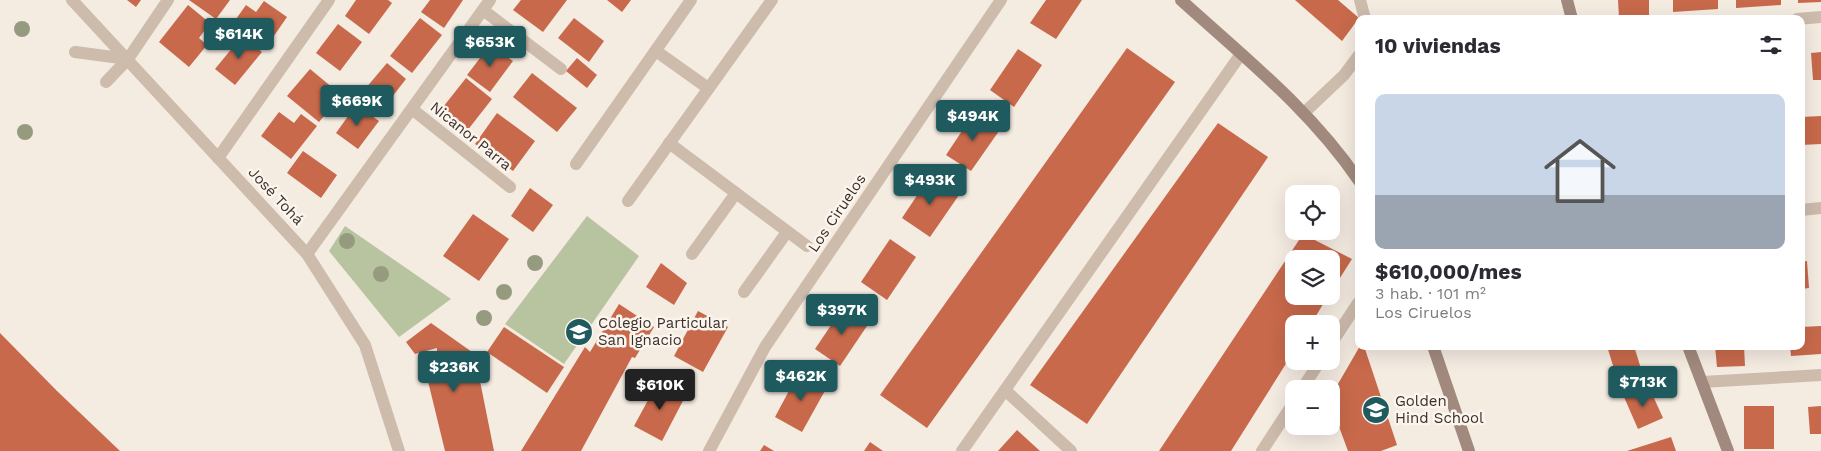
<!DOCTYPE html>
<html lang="es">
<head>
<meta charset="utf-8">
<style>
	body { margin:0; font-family:"Work Sans",sans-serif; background:#f2f2f3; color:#2b2b33; height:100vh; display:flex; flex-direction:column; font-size:19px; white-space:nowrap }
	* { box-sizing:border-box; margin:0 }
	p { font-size:16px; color:#7c7c81 }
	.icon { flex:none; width:28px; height:28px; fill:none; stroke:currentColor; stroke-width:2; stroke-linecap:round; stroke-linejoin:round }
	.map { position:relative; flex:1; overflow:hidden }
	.drawer { position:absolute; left:1355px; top:15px; width:450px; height:335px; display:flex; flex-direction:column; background:#fff; border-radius:10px; box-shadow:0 5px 20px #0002 }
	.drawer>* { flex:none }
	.controls { position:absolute; left:1285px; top:185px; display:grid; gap:10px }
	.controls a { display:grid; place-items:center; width:55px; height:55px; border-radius:10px; background:#fff; box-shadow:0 5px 20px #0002; font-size:25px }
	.price { position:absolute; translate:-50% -42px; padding:0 11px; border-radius:5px; background:#1f5a5e; color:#fff; font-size:16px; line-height:32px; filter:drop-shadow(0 1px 2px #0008) }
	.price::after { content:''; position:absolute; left:50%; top:30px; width:15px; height:11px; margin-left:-8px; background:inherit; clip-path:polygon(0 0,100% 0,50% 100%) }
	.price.active { background:#222; color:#fff }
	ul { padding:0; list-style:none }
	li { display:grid; align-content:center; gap:10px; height:265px; padding:0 20px }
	li span { display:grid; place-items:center; height:155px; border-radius:10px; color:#555 }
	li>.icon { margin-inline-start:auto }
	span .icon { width:90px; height:90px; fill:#fffc; stroke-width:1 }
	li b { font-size:21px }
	h2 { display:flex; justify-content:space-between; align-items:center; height:60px; padding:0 20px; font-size:21px }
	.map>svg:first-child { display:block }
	.green { fill:#b8c4a0 }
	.building { fill:#c8694b }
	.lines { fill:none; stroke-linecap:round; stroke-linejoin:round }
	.service { stroke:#cdbbac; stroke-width:12 }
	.minor { stroke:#cdbbac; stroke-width:12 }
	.tertiary { stroke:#cdbbac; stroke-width:12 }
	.secondary { stroke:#a18a7d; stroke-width:12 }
	.tree { fill:#969b7f }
	.labels { text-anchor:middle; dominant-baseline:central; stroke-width:5; stroke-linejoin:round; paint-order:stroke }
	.street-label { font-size:15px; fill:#3b302b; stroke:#fbf5ee }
	.poi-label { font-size:15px; fill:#3b302b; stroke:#fbf5ee; text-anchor:start }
</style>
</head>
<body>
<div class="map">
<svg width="1821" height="451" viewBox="0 0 1821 451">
	<rect width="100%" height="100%" fill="#f4ebe1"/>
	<g class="green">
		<path d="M587,216L639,256L564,364L505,324Z"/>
		<path d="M345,226L451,299L399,337L329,251Z"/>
	</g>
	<g class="building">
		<path d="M127,0H141L136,7Z"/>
		<path d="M189,0H230L216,19Z"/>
		<path d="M356,0H388L392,3L369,34L345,16Z"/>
		<path d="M430,0H463L444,28L421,12Z"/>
		<path d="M521,0H567L543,32L513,10Z"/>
		<path d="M607,0H631L622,12Z"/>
		<path d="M1046,0H1082L1056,39L1030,23Z"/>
		<path d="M1295,0H1338L1359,18L1342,41Z"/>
		<path d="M1618,0H1649V17L1619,18Z"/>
		<path d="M1673,0H1718V9L1673,12Z"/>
		<path d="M1736,0H1781V5L1736,8Z"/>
		<path d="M1798,0H1821V2L1798,3Z"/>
		<path d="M264,1L287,17L267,46L246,30L243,34L231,26L246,5L256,12Z"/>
		<path d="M188,5L210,23L199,38L207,45L189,67L159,42Z"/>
		<path d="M420,18L442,35L412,73L390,56Z"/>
		<path d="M574,18L604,41L589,62L558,38Z"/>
		<path d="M338,24L362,42L340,71L316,53Z"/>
		<path d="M242,36L262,52L235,85L215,69Z"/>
		<path d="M490,45L513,61L490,92L467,75Z"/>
		<path d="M1127,48L1175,82L927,428L880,395Z"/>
		<path d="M1018,49L1042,65L1014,107L990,90Z"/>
		<path d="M1821,52V80H1813L1811,53Z"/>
		<path d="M577,58L597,75L587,88L566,71Z"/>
		<path d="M1801,61H1803L1804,80H1801Z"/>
		<path d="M387,63L406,79L385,106L365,89Z"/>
		<path d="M310,69L333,88L322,103L330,109L319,122L287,96Z"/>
		<path d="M532,73L577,108L557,132L513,97Z"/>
		<path d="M466,78L492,99L463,136L436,116Z"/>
		<path d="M356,105L379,121L358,149L336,133Z"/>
		<path d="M279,112L294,123L301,114L317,126L291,159L261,136Z"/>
		<path d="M497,113L535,141L513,171L475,144Z"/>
		<path d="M974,113L999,131L971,171L946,155Z"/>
		<path d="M1821,116V144L1801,145V117Z"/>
		<path d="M1218,123L1268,157L1087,424L1030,385Z"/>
		<path d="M303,151L337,175L321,198L287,173Z"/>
		<path d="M930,176L959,195L930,237L902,218Z"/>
		<path d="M530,188L553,205L533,232L511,216Z"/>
		<path d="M473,214L509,239L479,281L443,256Z"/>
		<path d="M1303,234L1352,259L1331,292V259H1294V296H1328L1311,324H1294V351L1231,451H1159Z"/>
		<path d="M890,239L916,257L887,300L861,282Z"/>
		<path d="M1807,261L1809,288L1801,289V262Z"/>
		<path d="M661,263L687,283L674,305L646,287Z"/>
		<path d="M619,304L654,327L635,358L632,357L581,451H521L585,347L590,352Z"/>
		<path d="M844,306L869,323L840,366L815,349Z"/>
		<path d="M698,311L728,327L703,372L674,356Z"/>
		<path d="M431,323L472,352L462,364L466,378L479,376L494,451H445L426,373L430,372L425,355L437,353V348L415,354L406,342Z"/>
		<path d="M1821,326V354L1791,356L1790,346H1801V327Z"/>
		<path d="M504,327L564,367L547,393L487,352Z"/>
		<path d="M0,333L57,391L120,451H0Z"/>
		<path d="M1360,346H1364L1397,445L1381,451H1348L1331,405V396Z"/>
		<path d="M1607,346H1634L1643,375L1618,382Z"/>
		<path d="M1715,346H1744L1745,366L1717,367Z"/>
		<path d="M799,372L827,387L802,432L775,417Z"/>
		<path d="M659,380L686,395L662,441L634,426Z"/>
		<path d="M1649,387L1663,418L1638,429L1624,397Z"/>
		<rect x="1744" y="406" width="30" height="43"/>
		<path d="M1821,406V434H1810L1808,407Z"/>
		<path d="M1017,430L1040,451H998Z"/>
		<path d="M1671,437L1676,451H1627Z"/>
		<path d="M870,442L883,451H864Z"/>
		<path d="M764,445L774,451H760Z"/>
	</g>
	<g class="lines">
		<g class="service">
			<path d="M1360,0L1365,19"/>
			<path d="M656,51L708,88"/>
			<path d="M75,52L128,59"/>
			<path d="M106,82L128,59"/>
			<path d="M1305,112L1344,75L1359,55"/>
			<path d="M669,143L807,246"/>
			<path d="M576,164L691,0"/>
			<path d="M628,201L772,0"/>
			<path d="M692,254L736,193"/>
			<path d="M744,292L787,232"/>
			<path d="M1331,344L1358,303"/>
			<path d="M1302,389L1320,361"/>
			<path d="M1005,390L1071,451"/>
			<path d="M962,451L1241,54"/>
			<path d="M1262,451L1294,402"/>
		</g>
		<g class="minor">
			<path d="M72,0L307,254L365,345L399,451"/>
			<path d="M483,10L561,69"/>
			<path d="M1797,19L1821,17"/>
			<path d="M128,59L168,0"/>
			<path d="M412,109L510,187"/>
			<path d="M218,158L329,0"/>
			<path d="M307,254L490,0"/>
			<path d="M1702,382L1821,375"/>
			<path d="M709,451L765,347L1001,0"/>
		</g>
		<path class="tertiary" d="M1801,210L1821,208"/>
		<g class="secondary">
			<path d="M1181,0C1244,57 1311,110 1359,181"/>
			<path d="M1567,0L1572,19"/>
			<path d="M1433,346L1469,451"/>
			<path d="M1688,346L1728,451"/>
		</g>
	</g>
	<g class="tree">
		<circle cx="22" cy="29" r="8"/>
		<circle cx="25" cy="132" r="8"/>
		<circle cx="347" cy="241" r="8"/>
		<circle cx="535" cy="263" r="8"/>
		<circle cx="381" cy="274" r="8"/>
		<circle cx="504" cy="292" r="8"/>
		<circle cx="484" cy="318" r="8"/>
	</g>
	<defs>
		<g id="school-disc" transform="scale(1.4375)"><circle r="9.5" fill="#1f5a5e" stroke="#fbf5ee"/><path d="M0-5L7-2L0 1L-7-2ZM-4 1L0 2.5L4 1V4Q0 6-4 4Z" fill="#fff"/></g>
	</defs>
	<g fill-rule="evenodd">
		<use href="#school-disc" x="579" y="332"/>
		<use href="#school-disc" x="1376" y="410"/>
	</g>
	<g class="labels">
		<g class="street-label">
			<text transform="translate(471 136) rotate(39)">Nicanor Parra</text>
			<text transform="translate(276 196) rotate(47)">José Tohá</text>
			<text transform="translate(837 213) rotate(-56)">Los Ciruelos</text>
		</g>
		<g class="poi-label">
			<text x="598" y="323">Colegio Particular<tspan x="598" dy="17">San Ignacio</tspan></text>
			<text x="1395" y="401">Golden<tspan x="1395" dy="17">Hind School</tspan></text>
		</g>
	</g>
</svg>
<div class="controls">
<a><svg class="icon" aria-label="locate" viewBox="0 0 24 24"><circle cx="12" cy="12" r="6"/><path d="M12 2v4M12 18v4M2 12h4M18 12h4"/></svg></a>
<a><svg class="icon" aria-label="layers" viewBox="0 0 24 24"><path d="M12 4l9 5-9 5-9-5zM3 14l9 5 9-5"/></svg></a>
<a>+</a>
<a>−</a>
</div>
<b class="price" style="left:239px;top:60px">$614K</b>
<b class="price" style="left:490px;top:68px">$653K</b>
<b class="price" style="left:357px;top:127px">$669K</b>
<b class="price" style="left:973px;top:142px">$494K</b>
<b class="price" style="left:930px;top:206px">$493K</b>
<b class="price" style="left:842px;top:336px">$397K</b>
<b class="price" style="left:454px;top:393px">$236K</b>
<b class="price" style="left:801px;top:402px">$462K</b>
<b class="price" style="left:1643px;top:408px">$713K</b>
<b class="price active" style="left:660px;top:411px">$610K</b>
<section class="drawer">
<h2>10 viviendas<svg class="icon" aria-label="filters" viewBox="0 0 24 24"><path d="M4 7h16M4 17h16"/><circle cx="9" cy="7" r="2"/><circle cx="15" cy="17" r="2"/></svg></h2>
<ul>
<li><span style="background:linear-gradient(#c9d6e8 65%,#9aa5b1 0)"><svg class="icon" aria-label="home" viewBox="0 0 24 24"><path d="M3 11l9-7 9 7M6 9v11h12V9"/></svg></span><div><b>$610,000/mes</b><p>3 hab. · 101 m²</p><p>Los Ciruelos</p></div></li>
</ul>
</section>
</div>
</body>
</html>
